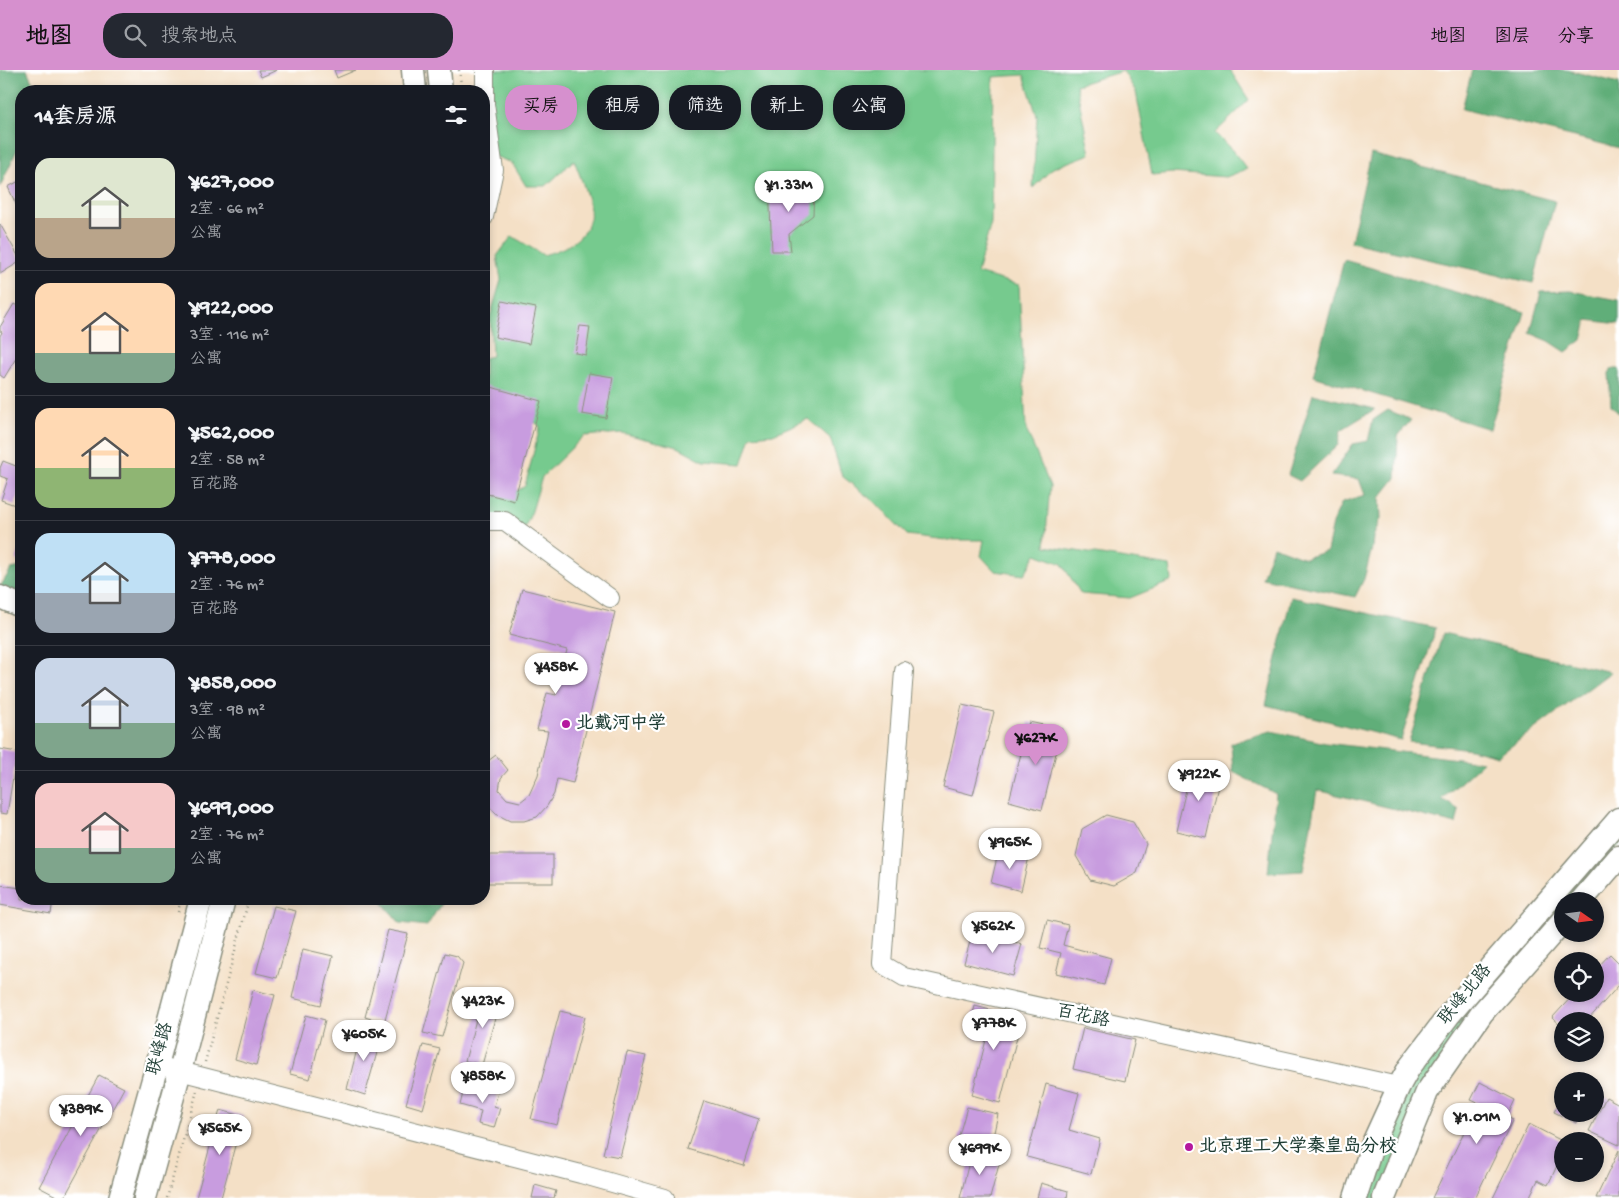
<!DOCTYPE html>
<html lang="zh">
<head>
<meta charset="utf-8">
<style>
	body { margin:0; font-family:"Gochi Hand","LXGW WenKai TC",sans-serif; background:#242831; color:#f1f3f6; height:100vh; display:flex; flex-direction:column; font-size:19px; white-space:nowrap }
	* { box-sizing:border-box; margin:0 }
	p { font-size:16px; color:#9ea1a6 }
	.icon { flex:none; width:28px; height:28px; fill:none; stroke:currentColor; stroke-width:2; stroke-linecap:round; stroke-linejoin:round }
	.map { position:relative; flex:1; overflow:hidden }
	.panel { position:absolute; left:15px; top:15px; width:475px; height:820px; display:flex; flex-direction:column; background:#171b24; border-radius:20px; box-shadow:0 2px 8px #0003 }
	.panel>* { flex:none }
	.banner { position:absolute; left:505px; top:15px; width:475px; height:45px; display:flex; gap:10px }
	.needle { width:32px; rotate:104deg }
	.controls { position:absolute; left:1554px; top:822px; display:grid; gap:10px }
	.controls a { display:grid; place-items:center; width:50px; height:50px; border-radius:50%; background:#171b24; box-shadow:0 2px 8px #0003; font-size:25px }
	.price { position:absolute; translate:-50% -42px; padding:0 11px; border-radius:18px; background:#fff; color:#222; font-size:16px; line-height:32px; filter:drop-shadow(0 1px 2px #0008) }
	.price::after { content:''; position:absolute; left:50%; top:30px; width:15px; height:11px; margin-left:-8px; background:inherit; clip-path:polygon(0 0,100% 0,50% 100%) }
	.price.on { background:#d690ce; color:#111 }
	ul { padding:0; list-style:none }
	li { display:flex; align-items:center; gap:15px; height:125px; padding:0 20px }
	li+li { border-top:1px solid #363941 }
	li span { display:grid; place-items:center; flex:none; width:140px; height:100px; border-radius:15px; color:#555 }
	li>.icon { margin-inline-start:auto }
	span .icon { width:60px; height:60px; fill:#fffc; stroke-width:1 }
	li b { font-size:21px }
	h2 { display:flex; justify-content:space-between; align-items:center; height:60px; padding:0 20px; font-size:21px }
	.chip { padding:0 18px; border-radius:20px; background:#171b24; box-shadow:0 2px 8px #0003; font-size:18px; line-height:45px }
	.chip.on { background:#d690ce; color:#111 }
	header { display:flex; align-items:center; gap:30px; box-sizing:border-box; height:70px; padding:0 25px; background:#d690ce; color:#111 }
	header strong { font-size:24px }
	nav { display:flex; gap:28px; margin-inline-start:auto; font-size:18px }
	.search { width:350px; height:45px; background:#242831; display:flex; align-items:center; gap:12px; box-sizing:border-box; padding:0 18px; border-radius:20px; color:#9ea1a6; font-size:19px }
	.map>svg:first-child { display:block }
	.green { fill:#76ca8e; stroke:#4a8461 }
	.forest { fill:#60ae79; stroke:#407656 }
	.building { fill:#c89cdf }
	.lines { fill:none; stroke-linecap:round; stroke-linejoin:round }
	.minor-casing { stroke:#8a8e7d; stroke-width:20 }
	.major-casing { stroke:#8a8e7d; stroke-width:25 }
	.path { stroke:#8a8e7d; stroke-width:2.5; stroke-dasharray:1 4; stroke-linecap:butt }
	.minor { stroke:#fff; stroke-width:18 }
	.major { stroke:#fff; stroke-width:22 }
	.poi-dot { fill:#b5179e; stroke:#fff; stroke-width:2 }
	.labels { text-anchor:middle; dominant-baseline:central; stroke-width:4.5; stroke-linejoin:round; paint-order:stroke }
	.poi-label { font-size:18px; font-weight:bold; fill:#1f3d34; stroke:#fff; text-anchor:start }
	.street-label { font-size:18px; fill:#1f3d34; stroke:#fff }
</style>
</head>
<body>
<header>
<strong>地图</strong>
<div class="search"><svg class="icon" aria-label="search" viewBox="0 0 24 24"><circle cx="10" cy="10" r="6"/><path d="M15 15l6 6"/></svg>搜索地点</div>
<nav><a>地图</a><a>图层</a><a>分享</a></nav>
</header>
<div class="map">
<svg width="1619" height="1128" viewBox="0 0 1619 1128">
	<rect width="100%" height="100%" fill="#fff"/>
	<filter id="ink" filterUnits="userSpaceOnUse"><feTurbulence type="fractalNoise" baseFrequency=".02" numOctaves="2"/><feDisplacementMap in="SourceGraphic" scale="10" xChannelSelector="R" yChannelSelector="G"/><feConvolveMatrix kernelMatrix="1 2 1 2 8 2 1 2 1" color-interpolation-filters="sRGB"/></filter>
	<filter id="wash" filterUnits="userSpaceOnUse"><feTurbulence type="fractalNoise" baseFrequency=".0096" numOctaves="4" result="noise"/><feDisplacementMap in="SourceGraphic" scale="20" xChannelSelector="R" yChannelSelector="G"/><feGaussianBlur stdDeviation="1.12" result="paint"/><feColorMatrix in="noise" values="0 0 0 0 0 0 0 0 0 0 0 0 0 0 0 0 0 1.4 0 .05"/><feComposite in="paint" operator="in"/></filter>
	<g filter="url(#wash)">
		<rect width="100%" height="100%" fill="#f4e0c6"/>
		<g class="green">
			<path d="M486,0H1230L1249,30L1215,63L1233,81L1247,99L1226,107L1172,103L1152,105L1136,22L1123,1L1076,15L1090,84L1053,98L1033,118L1037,46L1024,5L993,7L991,153L977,203L1019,215L1026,359L1050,416L1045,476L1170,496L1172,511L1130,528L1081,524L1062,494L1036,484L1024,505L995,501L981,486L984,470H946L907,465L878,435L842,406L830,368L808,349L773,364L751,366L742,394L704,391L678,377L622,363L584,366L542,407L532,441L522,464L484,460V425L507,427L525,416L540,357L529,346L486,339L484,332V288L492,286L490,247L501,210L497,186L512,166L543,185C562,180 584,171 590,149C593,137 579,103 574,90L546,116H526L512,93L489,84Z"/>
			<path d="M1619,759V775L1570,831H1562V840L1514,895L1377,1128H1365L1375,1092L1403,1026L1438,973Z"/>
		</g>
		<g class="forest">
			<path d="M0,0H27L37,21H21V71L0,117Z"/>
			<path d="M1472,0H1567L1619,13V78L1462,39Z"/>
			<path d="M1371,84L1555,131L1533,213L1351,172Z"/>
			<path d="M1344,190L1525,242L1490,359L1313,306Z"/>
			<path d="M1570,221L1619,230V254L1587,250L1582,270L1566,282L1549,271L1530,263L1541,222Z"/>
			<path d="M1612,299H1619V344L1611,335L1609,303Z"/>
			<path d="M1313,324L1375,339L1341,360L1338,375L1300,411L1288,405Z"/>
			<path d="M1388,340L1411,350L1398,366L1396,408L1380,428L1381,448L1373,467L1372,478L1364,509L1355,527L1262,508L1273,476L1305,488L1327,481L1334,449L1342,432L1365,425L1359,409L1331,406L1353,374L1368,371L1373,350Z"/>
			<path d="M21,497V528L0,517L11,499Z"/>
			<path d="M1291,527L1436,558L1401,670L1266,635Z"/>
			<path d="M1443,563L1611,602L1498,686L1471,679L1409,672Z"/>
			<path d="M1271,661L1326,673L1483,692L1442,729L1459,740L1456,754L1317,720L1303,801L1268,803L1276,724L1233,702L1231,673Z"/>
			<path d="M379,829H444L427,856L400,853Z"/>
		</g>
		<g id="blocks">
			<g class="building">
				<path d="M258,0H277L261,7Z"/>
				<path d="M334,0H356L337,8Z"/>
				<path d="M21,110V145L8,117Z"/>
				<path d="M796,115L814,119L813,145L789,164L791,181H772L769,117Z"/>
				<path d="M0,154L21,191L0,204Z"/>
				<path d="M502,231L536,238L529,274L495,267Z"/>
				<path d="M14,234L21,238V280L4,308L0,305V266L2,262L0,261V257Z"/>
				<path d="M580,256L590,257L586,285L575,283Z"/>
				<path d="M589,303L613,307L606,348L582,344Z"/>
				<path d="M484,315L541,331L514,431L484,423Z"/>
				<path d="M3,391L21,398V415L15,435L1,430L8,409L0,406V398Z"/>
				<path d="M21,476V492L16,490Z"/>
				<path d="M522,519L615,542L573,713L557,709L554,724L547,736L537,747L524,751H510L496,744L487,734L484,728V702L488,691L496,685L508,700L501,708L499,720L507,729L520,732L529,725L538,705L548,661L537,660L547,623L556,625L567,580L509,565Z"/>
				<path d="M962,635L994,642L973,725L943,717Z"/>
				<path d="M1029,652L1062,659L1042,740L1009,731Z"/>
				<path d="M0,679L17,682L7,744L0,743Z"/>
				<path d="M1192,695L1221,703L1206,768L1176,761Z"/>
				<path d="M1106,745L1133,752L1146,774L1137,803L1114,816L1090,810L1076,786L1082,759Z"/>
				<path d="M999,779L1029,787L1021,821L991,813Z"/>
				<rect x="484" y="785" width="69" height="28"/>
				<path d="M0,815L21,818V829H53L51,844L0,835Z"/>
				<path d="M274,836L296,841L277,908L256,903Z"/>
				<path d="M1047,850L1068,855L1063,875L1111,888L1104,915L1056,903L1061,883L1040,878Z"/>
				<path d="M388,860L408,864L384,953L365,947Z"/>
				<path d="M973,861L1022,874L1013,906L964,893Z"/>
				<path d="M303,879L333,886L321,935L292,928Z"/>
				<path d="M445,883L457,886L463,893L442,967L423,963Z"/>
				<path d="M1610,884L1619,893V915L1587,951H1562V957L1552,948L1574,924H1595V900Z"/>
				<path d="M253,920L275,925L256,995L235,989Z"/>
				<path d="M483,923L501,927L482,995L465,991Z"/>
				<path d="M975,936L1022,948L1000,1033L972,1025L986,970L974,968L976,957L970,955Z"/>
				<path d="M560,941L585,947L557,1055L531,1049Z"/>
				<path d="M306,945L325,950L310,1009L290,1004Z"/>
				<path d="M1083,958L1135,970L1125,1011L1073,999Z"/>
				<path d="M362,959L382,965L365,1025L347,1019Z"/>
				<path d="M423,975L440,979L423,1039L406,1034Z"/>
				<path d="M627,982L646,986L620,1087L603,1084Z"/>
				<path d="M99,1005L124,1018L64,1128H60L39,1117Z"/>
				<path d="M483,1012L500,1016L494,1036L500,1038L494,1058L478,1054L481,1041L460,1035L464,1019L480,1024Z"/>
				<path d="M1480,1012L1515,1030L1507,1047L1513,1050L1475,1128H1432L1478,1033L1471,1030Z"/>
				<path d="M1046,1014L1079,1023L1069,1060L1100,1069L1091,1104L1027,1087Z"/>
				<path d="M1562,1026V1044H1580L1576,1053L1554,1042Z"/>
				<path d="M1606,1027L1619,1034V1075L1589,1061Z"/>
				<path d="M704,1031L759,1049L744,1096L688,1079Z"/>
				<path d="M967,1037L998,1044L991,1076L958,1069Z"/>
				<path d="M220,1040L243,1046L221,1128H196Z"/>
				<path d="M1529,1054L1562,1071V1085L1548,1115L1538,1110L1529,1128H1493Z"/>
				<path d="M972,1080L1001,1087L990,1128H960Z"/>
				<path d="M1619,1080V1128H1596Z"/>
				<path d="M1041,1113L1068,1121L1067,1128H1037Z"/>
				<path d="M535,1115L556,1121L554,1128H532Z"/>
			</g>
		</g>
	</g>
	<g filter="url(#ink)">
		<use href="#blocks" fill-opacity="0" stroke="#8a8e7d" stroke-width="1"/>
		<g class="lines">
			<g class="minor-casing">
				<g id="minor">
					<path d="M484,147L494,100L485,34V0"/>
					<path d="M484,451H505L610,528"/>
					<path d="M904,601L882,894L904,907L1399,1016"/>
					<path d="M168,998L581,1104L665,1128"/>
				</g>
			</g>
			<g class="major-casing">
				<g id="major">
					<path d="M413,0L415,21"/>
					<path d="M439,0L441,21"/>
					<path d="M0,527L21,536"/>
					<path d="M1581,831L1619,787"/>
					<path d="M120,1128L157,995L201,829"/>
					<path d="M145,1128L180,1001L224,829"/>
					<path d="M1355,1128L1373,1073L1399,1016L1409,998L1449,945L1619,749"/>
					<path d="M1384,1128L1427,1022L1482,943L1562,852"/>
				</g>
			</g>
			<g class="path">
				<path d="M459,0L462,21"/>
				<path d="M178,842L181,829"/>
				<path d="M205,992L249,829"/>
				<path d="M167,1128L197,1021"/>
			</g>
			<use href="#minor" class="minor"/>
			<use href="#major" class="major"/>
		</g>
	</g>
	<g class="poi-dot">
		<circle cx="566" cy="654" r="5"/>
		<circle cx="1189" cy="1077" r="5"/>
	</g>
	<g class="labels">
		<g class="poi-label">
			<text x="576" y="654">北戴河中学</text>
			<text x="1199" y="1077">北京理工大学秦皇岛分校</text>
		</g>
		<g class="street-label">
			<text transform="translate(1466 925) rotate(-51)">联峰北路</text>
			<text transform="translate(1083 947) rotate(12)">百花路</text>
			<text transform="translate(161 979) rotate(-75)">联峰路</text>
		</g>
	</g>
</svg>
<div class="controls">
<a><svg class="needle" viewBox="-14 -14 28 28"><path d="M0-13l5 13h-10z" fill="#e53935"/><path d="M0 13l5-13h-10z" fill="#9ea1a6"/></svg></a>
<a><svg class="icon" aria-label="locate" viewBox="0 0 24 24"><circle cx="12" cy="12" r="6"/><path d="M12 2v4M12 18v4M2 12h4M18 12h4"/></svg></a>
<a><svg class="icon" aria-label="layers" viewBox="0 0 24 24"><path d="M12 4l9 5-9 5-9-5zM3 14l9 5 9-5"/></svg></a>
<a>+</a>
<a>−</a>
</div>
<b class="price" style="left:789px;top:143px">¥1.33M</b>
<b class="price" style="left:556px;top:625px">¥458K</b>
<b class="price on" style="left:1036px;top:696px">¥627K</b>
<b class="price" style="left:1199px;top:732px">¥922K</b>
<b class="price" style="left:1010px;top:800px">¥965K</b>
<b class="price" style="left:993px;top:884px">¥562K</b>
<b class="price" style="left:483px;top:959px">¥423K</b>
<b class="price" style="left:994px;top:981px">¥778K</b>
<b class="price" style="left:364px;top:992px">¥605K</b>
<b class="price" style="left:483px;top:1034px">¥858K</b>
<b class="price" style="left:81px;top:1067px">¥389K</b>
<b class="price" style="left:1477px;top:1075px">¥1.01M</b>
<b class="price" style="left:220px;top:1086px">¥565K</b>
<b class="price" style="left:980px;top:1106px">¥699K</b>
<div class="banner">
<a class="chip on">买房</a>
<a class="chip">租房</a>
<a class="chip">筛选</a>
<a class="chip">新上</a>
<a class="chip">公寓</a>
</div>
<section class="panel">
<h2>14套房源<svg class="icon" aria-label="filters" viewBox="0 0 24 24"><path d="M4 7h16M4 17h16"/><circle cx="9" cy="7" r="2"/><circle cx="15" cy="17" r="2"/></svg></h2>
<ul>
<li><span style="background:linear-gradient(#dfe7d0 60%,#b9a48a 0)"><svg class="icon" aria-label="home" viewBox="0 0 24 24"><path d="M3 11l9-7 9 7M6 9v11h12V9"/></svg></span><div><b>¥627,000</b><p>2室 · 66 m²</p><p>公寓</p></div></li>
<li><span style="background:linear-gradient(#ffd9b3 70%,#7fa58c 0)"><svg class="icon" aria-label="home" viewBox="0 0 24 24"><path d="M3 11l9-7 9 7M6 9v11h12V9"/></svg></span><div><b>¥922,000</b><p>3室 · 116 m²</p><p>公寓</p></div></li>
<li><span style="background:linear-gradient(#ffd9b3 60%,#8fb573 0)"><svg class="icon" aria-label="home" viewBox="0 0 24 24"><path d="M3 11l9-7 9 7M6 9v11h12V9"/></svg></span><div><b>¥562,000</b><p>2室 · 58 m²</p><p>百花路</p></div></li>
<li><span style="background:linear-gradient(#bfe0f5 60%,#9aa5b1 0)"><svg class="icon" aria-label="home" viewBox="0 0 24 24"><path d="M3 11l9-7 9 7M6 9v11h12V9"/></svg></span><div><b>¥778,000</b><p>2室 · 76 m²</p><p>百花路</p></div></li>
<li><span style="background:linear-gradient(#c9d6e8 65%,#7fa58c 0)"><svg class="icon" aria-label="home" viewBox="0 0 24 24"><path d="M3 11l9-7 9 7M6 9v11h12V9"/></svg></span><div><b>¥858,000</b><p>3室 · 98 m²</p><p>公寓</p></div></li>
<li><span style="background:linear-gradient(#f6c9c9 65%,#7fa58c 0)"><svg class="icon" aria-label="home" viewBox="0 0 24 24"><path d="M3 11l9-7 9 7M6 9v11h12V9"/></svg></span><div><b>¥699,000</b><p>2室 · 76 m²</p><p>公寓</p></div></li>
</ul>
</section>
</div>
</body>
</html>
